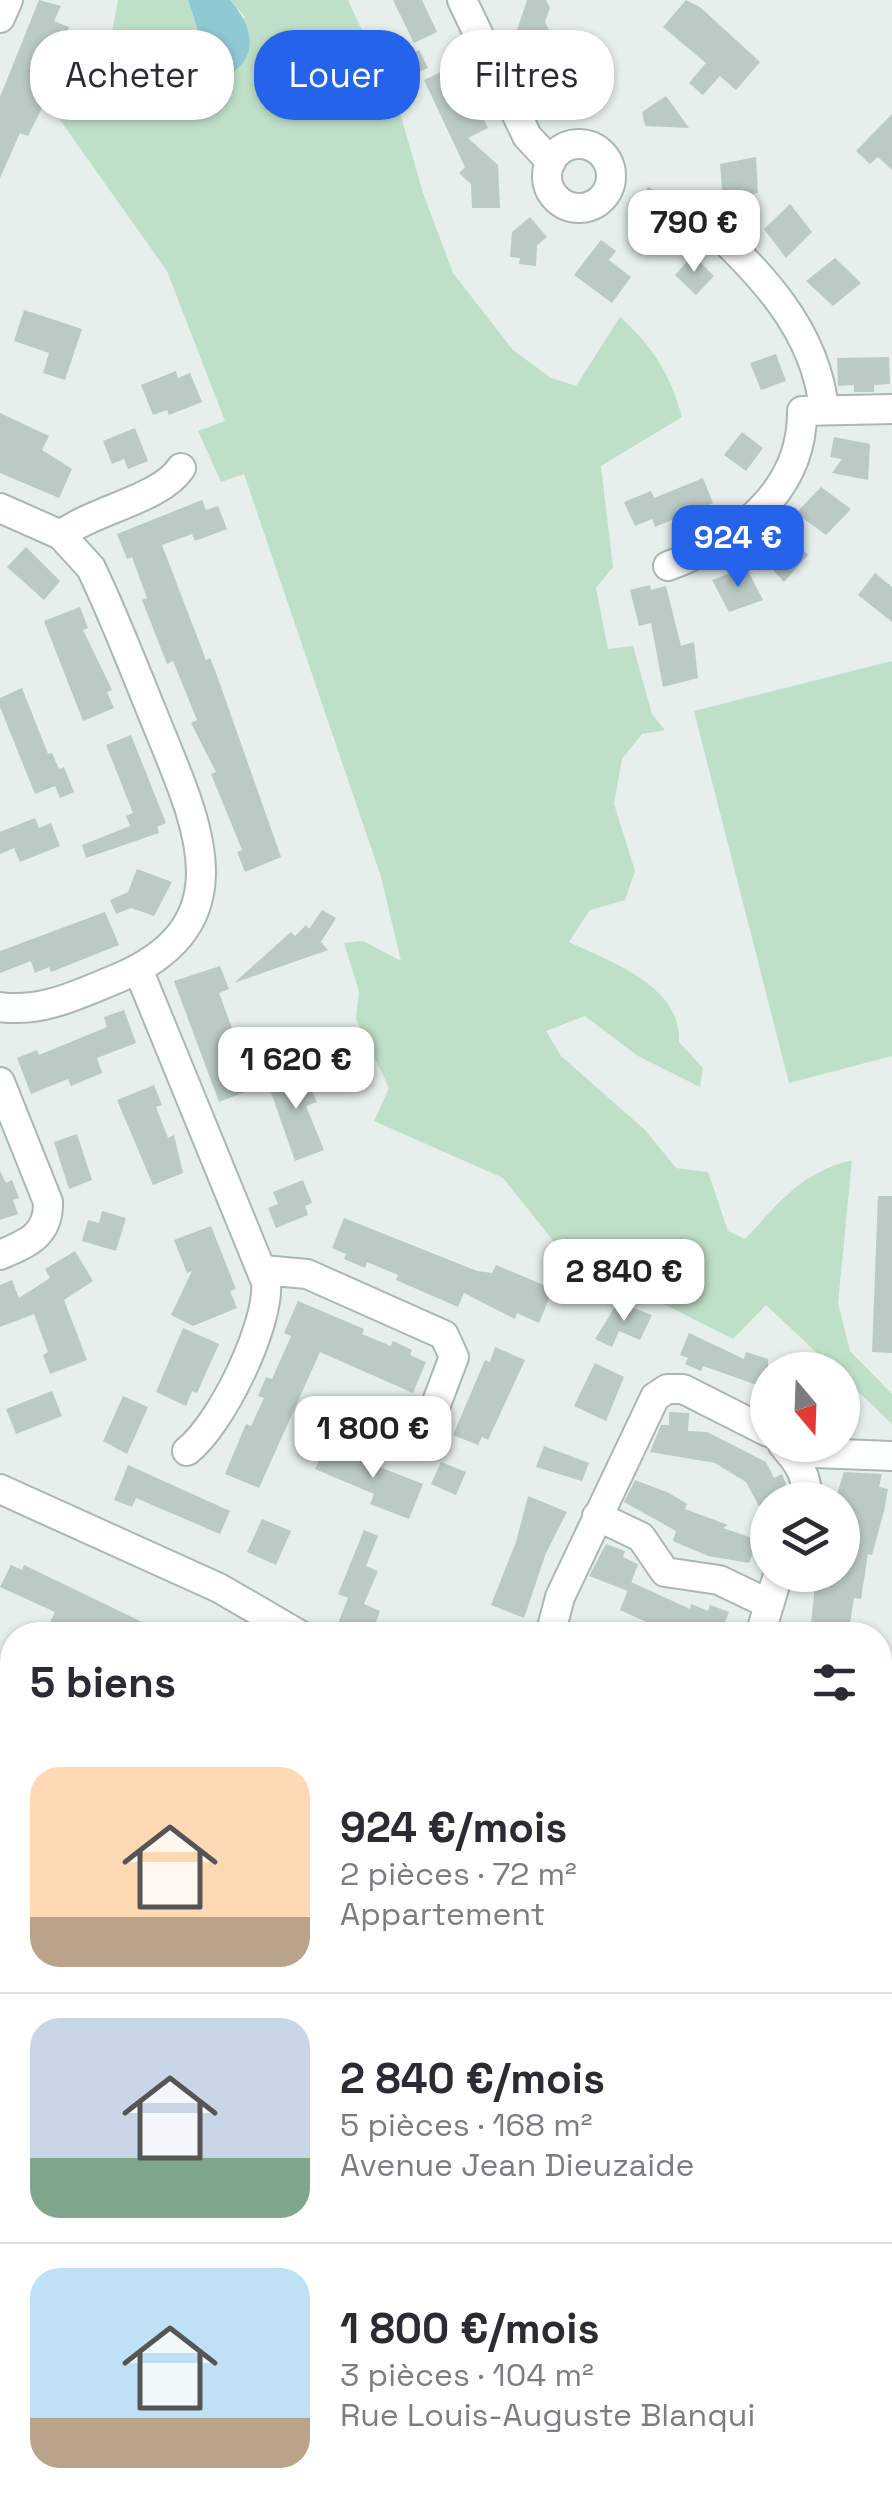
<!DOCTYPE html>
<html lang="fr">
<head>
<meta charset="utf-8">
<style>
	body { margin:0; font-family:"Space Grotesk",sans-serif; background:#f2f2f3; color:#2b2b33; height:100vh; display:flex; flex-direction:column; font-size:38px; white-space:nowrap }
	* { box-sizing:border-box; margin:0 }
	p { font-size:32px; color:#7c7c81 }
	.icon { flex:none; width:55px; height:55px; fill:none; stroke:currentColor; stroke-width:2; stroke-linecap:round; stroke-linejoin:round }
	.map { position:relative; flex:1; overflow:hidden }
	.panel { position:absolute; left:0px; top:1622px; width:892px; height:892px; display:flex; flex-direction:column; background:#fff; border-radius:40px 40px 0 0; box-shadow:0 2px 8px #0004 }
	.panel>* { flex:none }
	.top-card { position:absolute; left:30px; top:30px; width:832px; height:90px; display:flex; gap:20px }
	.needle { width:65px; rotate:161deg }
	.buttons { position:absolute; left:750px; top:1352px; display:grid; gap:20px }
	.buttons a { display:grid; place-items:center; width:110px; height:110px; border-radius:50%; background:#fff; box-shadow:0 2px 8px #0004; font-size:50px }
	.price { position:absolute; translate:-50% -85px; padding:0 22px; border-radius:20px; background:#fff; color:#222; font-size:32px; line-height:65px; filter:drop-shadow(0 2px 5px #0008) }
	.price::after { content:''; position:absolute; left:50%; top:60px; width:30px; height:22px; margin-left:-15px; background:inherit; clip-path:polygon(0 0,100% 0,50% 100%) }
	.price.on { background:#2563eb; color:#fff }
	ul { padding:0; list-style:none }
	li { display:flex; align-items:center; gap:30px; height:250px; padding:0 30px }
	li+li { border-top:2px solid #e1e1e2 }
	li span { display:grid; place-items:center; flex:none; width:280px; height:200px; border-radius:30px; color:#555 }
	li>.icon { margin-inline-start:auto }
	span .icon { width:120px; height:120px; fill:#fffc; stroke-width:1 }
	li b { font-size:42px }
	h2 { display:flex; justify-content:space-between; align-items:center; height:120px; padding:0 30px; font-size:42px }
	.tag { padding:0 35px; border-radius:40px; background:#fff; box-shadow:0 2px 8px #0004; font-size:35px; line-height:90px }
	.tag.on { background:#2563eb; color:#fff }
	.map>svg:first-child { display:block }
	.green { fill:#bfe0c8 }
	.water { fill:#8ec9d4 }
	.building { fill:#bbcac4 }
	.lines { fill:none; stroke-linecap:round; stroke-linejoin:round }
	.minor-casing { stroke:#a8b8b2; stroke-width:32 }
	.minor { stroke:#fff; stroke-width:28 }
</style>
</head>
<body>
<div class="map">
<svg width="892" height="2513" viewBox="0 0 892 2513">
	<rect width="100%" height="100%" fill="#e6efeb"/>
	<g class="green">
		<path d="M118,0H188L201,40L245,17L230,0H348L400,113L423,193L453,273L513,350L551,378L576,386L620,317C653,347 670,373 682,417L601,466L613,567L596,588L608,649L633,646L652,714L665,730L642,734L622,759L614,804L635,871L625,900L590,910L569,942C611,962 682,986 679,1042L703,1068L700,1087L638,1056L585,1016L546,1031L561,1056L645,1130L676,1168L708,1172L728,1231L745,1239C780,1202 800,1173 852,1160L838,1303L850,1351L892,1394V1424L843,1377L842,1370H835L766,1305L733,1339L563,1253L503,1178L374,1121L389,1088L356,1019L359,991L344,943L363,941L401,961L381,877L244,474L221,482L198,431L225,421L167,271L55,113L110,43Z"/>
		<path d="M892,661V1056L789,1083L694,711Z"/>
		<path d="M12,1996V2216L0,2210V2015Z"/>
		<path d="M638,2503H761L780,2513H661Z"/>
	</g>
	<path class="water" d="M188,0H230C251,24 261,55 230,74L201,40Z"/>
	<g class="building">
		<path d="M39,0L61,6L54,21L69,27L53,67L60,70L51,90L28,136L20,133L0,178V97Z"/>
		<path d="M393,0H422L437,32L414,43Z"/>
		<path d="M527,0H546L550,8L545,22L562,57L575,51L593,91L564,105L536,51L529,55L517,30Z"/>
		<path d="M686,0L700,7L760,62L736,90L720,76L703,95L689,83L706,63L663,27Z"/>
		<path d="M419,50L428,68L404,79L396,61Z"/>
		<path d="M458,64L488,128L468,138L498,165L500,208H472L471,184L459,173L465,167L424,80Z"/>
		<path d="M666,96L671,103L689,128L645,126L642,112Z"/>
		<path d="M892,114V170L878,157L870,164L856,151Z"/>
		<path d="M756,157L758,193L723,201L720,164Z"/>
		<path d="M648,187L671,199L650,236L628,224Z"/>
		<path d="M790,204L812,232L786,258L764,229Z"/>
		<path d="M530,217L547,237L537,245L536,266L519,264L520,258L510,257L512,232Z"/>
		<path d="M601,240L616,251L609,260L631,277L612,303L574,275Z"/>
		<path d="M693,255L714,276L696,295L675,275Z"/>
		<path d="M835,258L861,283L833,306L806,281Z"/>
		<path d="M24,310L82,329L65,380L43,373L49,353L14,341Z"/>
		<path d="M776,354L786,381L761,390L750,363Z"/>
		<path d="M889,357L890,384L874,385V392H854V385L838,386L837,358Z"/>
		<path d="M176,371L178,378L190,373L202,402L169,415L167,410L153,415L141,385Z"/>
		<path d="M0,413L49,436L42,450L72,469L59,498L0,473Z"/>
		<path d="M135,428L148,461L128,469L124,459L112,464L103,441Z"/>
		<path d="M742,432L763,448L746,471L724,455Z"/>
		<path d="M834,437L870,444L868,480L832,473L842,459L830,457Z"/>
		<path d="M703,478L713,503L655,527L652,519L635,526L624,502L651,491L654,498Z"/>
		<path d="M821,487L851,509L826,535L796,513Z"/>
		<path d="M202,500L206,510L218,506L227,529L195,541L192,534L162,545L206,660L210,658L215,670L281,857L245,872L237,852L242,850L211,774L216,772L191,723L197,720L173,661L167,664L142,600L147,598L132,557L127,559L117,534Z"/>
		<path d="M783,528L808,555L784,582L760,555Z"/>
		<path d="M26,547L60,581L44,600L7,567Z"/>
		<path d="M746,567L763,600L729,612L712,580Z"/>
		<path d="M875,573L892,587V622L858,595Z"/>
		<path d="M650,585L651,590L666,586L681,646L694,642L698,678L663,687L651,623L639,626L630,590Z"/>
		<path d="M80,607L88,628L83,630L112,690L107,692L114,708L83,721L44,621Z"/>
		<path d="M22,688L48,754L52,753L59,769L64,767L74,792L60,798L55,786L35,794L0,707V698Z"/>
		<path d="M131,735L166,823L157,827L159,833L86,858L82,845L130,826L126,816L133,813L106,745Z"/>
		<path d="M35,818L39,828L51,823L60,846L20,862L14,848L0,854V832Z"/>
		<path d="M137,869L172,882L154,916L131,908L116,914L110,900L128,892Z"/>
		<path d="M322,910L336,918L321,942L328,950L234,983L291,932L295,936L306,925L309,929Z"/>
		<path d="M105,912L119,945L51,972L49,967L35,973L31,961L0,973V951Z"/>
		<path d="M220,966L229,989L219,993L232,1028L227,1030L253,1089L219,1102L174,981Z"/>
		<path d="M124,1010L136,1043L97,1058L102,1073L71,1086L68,1079L31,1094L17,1058L37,1050L39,1055L107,1027L104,1017Z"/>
		<path d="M302,1067L317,1102L306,1106L324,1150L295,1161L267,1081Z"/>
		<path d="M154,1085L162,1105L156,1107L168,1138L174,1135L183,1173L153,1185L117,1100Z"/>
		<path d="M77,1134L92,1180L69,1189L54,1142Z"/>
		<path d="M0,1171L6,1183L12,1180L19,1198L13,1200L18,1214L0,1220Z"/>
		<path d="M303,1180L312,1203L305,1206L308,1215L276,1228L268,1208L278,1204L273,1192Z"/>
		<path d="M878,1196H892V1353L872,1352Z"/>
		<path d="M102,1211L126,1218L116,1251L82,1241L88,1220L99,1223Z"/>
		<path d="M344,1218L477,1271L492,1273L496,1265L553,1289L539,1323L517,1313L515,1319L464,1293L458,1307L396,1280L398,1275L367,1262L365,1268L344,1259L346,1254L332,1248Z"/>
		<path d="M211,1226L236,1289L230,1291L237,1308L193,1326L171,1315L192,1271L187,1273L174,1240Z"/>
		<path d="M75,1251L93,1281L64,1300L87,1360L50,1374L43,1355L48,1352L34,1314L0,1327V1285L12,1280L19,1298L50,1278L45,1269Z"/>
		<path d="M298,1301L364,1329L362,1334L391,1346L393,1341L412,1350L410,1355L426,1362L413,1393L320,1352L259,1488L225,1474L246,1424L251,1426L264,1398L258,1396L266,1377L272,1379L291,1336L284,1333Z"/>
		<path d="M618,1302L652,1315L640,1340L619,1331L612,1347L595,1339Z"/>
		<path d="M183,1328L219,1344L197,1393L192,1391L186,1406L156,1392Z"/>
		<path d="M689,1333L744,1359L746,1352L768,1359V1389L703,1366L701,1371L685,1364L688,1358L680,1355Z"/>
		<path d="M495,1347L525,1360L488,1440L482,1437L478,1445L453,1435L485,1360L490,1362Z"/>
		<path d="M595,1363L624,1377L606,1421L574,1406Z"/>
		<path d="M52,1391L62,1416L16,1434L6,1409Z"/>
		<path d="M123,1396L148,1407L127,1454L103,1441Z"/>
		<path d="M669,1412L689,1413L688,1431L707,1432L766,1462L774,1478L782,1474L789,1492L760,1508L746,1482L715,1463L650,1452L661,1425H669Z"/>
		<path d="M326,1446L423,1484L409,1519L370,1504L374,1494L315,1469Z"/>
		<path d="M544,1446L589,1463L582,1481L536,1467Z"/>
		<path d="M441,1462L466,1472L456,1495L431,1484Z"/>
		<path d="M128,1465L230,1511L220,1534L136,1498L132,1507L114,1500Z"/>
		<path d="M844,1472L882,1474L879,1487L888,1489L884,1511L872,1555L868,1554L861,1599L854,1598L848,1635H810L816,1575H842V1500H835Z"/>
		<path d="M635,1480L669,1493L687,1504L685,1509L728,1525L723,1528L758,1540L749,1563L708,1556L673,1541L676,1531L624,1502Z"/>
		<path d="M528,1496L567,1512L546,1553L524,1618L491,1605L516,1542Z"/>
		<path d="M262,1519L291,1531L276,1565L247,1552Z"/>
		<path d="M364,1530L378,1536L366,1566L378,1571L364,1604L380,1611L371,1635H350L336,1629L348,1598L338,1594Z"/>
		<path d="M606,1544L625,1551L623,1557L638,1564L628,1591L589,1576Z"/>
		<path d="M11,1565L22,1570L24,1565L169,1635H44L55,1612L0,1587Z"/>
		<path d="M631,1582L690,1609L691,1604L708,1611L710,1605L729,1612L720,1635H675L620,1610Z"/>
	</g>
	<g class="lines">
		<g class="minor-casing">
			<g id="minor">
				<path d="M462,0L527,136L551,162"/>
				<path d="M0,18L8,0"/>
				<circle cx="579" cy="176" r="32"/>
				<path d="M701,217C758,272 816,327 824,410"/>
				<path d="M0,508L61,535L91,568C115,618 135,671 156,722C196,821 249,924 116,979C79,994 42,1013 0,1007"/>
				<path d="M61,535C93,510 161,499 181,468"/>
				<path d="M668,566C738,540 803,491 802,411L892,409"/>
				<path d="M138,969L266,1282C270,1324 221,1425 187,1451"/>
				<path d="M0,1082L48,1202C49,1235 28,1243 0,1255"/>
				<path d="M263,1270L307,1274L444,1335L454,1357L432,1415L405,1436L383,1432"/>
				<path d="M783,1445C798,1462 809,1477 806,1500"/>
				<path d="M789,1452L892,1456"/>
				<path d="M0,1489L219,1588L300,1635"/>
				<path d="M597,1516L641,1537L665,1572L719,1580L767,1603"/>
				<path d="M550,1635L560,1597L655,1397L667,1389H683L768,1432"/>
				<path d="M760,1635L778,1575"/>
				<path d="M880,1871L892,1876"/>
				<path d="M0,1908L12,1917"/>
				<path d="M0,2430L12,2436"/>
				<path d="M158,2502L183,2513"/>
				<path d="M28,2513L33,2502"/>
			</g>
		</g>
		<use href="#minor" class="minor"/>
	</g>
</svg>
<div class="buttons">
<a><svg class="needle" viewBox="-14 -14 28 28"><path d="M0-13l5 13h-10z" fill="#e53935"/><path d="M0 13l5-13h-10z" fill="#7c7c81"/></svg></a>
<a><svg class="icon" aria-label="layers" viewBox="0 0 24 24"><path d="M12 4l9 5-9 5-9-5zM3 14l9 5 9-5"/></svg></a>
</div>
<b class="price" style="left:694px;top:275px">790 €</b>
<b class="price on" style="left:738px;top:590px">924 €</b>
<b class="price" style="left:296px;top:1112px">1 620 €</b>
<b class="price" style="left:624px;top:1324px">2 840 €</b>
<b class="price" style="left:373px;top:1481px">1 800 €</b>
<div class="top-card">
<a class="tag">Acheter</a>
<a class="tag on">Louer</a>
<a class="tag">Filtres</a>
</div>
<section class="panel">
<h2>5 biens<svg class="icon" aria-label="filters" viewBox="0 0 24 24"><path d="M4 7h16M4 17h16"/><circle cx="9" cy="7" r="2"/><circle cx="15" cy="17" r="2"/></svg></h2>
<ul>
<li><span style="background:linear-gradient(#ffd9b3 75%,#b9a48a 0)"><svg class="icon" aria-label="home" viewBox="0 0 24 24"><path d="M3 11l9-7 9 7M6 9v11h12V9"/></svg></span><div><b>924 €/mois</b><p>2 pièces · 72 m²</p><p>Appartement</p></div></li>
<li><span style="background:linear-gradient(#c9d6e8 70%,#7fa58c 0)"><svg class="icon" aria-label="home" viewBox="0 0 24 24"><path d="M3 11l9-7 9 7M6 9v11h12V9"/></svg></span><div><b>2 840 €/mois</b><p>5 pièces · 168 m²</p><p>Avenue Jean Dieuzaide</p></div></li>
<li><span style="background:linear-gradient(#bfe0f5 75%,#b9a48a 0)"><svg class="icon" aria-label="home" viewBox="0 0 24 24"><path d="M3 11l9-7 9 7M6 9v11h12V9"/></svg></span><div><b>1 800 €/mois</b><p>3 pièces · 104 m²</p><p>Rue Louis-Auguste Blanqui</p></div></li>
</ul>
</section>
</div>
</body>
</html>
